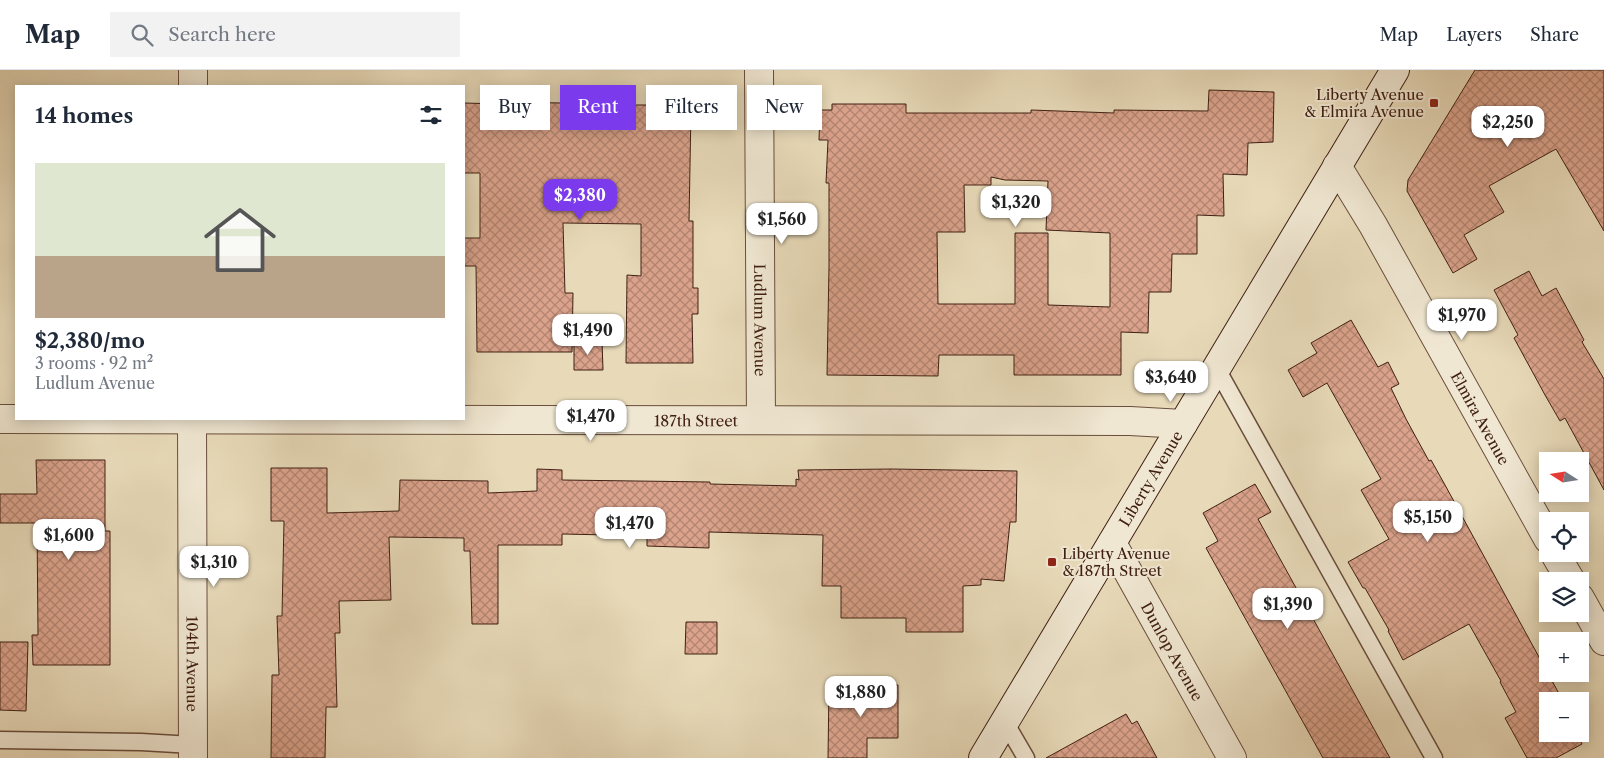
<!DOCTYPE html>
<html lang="en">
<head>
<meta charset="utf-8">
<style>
	body { margin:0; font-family:"Libre Caslon Text",serif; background:#f2f2f3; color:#1f2937; height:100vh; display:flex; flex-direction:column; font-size:19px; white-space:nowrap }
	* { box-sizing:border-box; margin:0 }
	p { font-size:16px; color:#747a83 }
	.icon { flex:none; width:28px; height:28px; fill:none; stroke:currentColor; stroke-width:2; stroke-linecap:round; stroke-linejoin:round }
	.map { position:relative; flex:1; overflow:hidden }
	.side { position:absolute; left:15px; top:15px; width:450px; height:335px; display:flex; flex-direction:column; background:#fff; border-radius:0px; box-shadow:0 2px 12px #0003 }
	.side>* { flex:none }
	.banner { position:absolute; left:480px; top:15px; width:475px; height:45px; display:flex; gap:10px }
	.needle { width:32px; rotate:282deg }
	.tools { position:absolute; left:1539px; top:382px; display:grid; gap:10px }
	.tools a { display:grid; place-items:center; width:50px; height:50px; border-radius:0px; background:#fff; box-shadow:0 2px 12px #0003; font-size:25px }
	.price { position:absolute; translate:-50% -42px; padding:0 11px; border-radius:10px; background:#fff; color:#222; font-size:16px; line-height:32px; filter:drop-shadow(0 1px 2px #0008) }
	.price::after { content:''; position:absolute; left:50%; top:30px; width:15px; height:11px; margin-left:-8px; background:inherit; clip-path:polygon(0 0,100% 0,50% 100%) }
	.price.selected { background:#7c3aed; color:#fff }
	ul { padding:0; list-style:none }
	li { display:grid; align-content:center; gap:10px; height:265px; padding:0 20px }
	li+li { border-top:1px solid #e0e1e3 }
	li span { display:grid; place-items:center; height:155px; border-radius:0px; color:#555 }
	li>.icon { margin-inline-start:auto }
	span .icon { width:90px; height:90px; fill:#fffc; stroke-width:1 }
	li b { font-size:21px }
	h2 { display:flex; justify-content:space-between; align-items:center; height:60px; padding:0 20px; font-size:21px }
	.chip { padding:0 18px; border-radius:0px; background:#fff; box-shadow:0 2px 12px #0003; font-size:18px; line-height:45px }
	.chip.selected { background:#7c3aed; color:#fff }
	header { display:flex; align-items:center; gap:30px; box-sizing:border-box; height:70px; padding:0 25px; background:#fff; border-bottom:1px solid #e0e1e3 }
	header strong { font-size:24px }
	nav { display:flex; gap:28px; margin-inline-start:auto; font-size:18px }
	.search { width:350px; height:45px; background:#f2f2f3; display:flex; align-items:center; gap:12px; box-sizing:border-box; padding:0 18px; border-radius:0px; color:#747a83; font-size:19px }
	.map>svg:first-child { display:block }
	.building { fill:url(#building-cross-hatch); stroke:#402013; fill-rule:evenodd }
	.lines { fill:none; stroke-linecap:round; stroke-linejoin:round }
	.lane-casing { stroke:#6a4e3c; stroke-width:19 }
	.street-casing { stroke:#6a4e3c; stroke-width:30 }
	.secondary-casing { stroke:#402013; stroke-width:30 }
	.lane { stroke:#f0e7d2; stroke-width:16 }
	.street { stroke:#f0e7d2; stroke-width:28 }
	.secondary { stroke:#f0e7d2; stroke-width:28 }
	.poi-dot { fill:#8f2418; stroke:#f0e7d2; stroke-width:2 }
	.labels { text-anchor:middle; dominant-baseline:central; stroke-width:4; stroke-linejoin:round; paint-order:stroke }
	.poi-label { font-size:15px; fill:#402013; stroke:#f0e7d2; text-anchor:end }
	.street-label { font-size:15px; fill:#402013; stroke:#f0e7d2 }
</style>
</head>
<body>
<header>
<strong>Map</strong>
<div class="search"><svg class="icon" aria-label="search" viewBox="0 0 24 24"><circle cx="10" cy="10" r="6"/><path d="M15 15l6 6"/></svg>Search here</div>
<nav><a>Map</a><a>Layers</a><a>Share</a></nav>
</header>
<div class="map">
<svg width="1604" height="688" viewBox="0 0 1604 688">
	<defs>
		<pattern id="building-cross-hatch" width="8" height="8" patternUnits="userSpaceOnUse" patternTransform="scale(1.25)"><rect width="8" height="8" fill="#dba38c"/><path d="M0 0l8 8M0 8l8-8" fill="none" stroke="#b38471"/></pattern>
	</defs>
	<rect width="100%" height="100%" fill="#e8dab9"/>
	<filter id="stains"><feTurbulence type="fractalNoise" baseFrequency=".004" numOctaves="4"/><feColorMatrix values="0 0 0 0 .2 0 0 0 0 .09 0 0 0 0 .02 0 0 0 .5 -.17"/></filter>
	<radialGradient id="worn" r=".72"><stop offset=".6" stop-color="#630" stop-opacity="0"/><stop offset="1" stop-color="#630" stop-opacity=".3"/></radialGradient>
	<g class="building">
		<path d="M1475,0H1604V161L1556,79L1489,116L1504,142L1464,165L1477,189L1453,203L1407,121L1408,110Z"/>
		<path d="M1209,20L1274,22L1273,72L1248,73L1247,105L1223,104L1224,146L1197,145V184H1172L1171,222H1149L1148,263L1121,262V305H1014V285H939L938,306L827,305L829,196V113H826L828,70H819L820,40H832V34H906V43H1031V40L1114,43V40L1208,41ZM991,107L1005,110L1048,111L1046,160L1110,163V237L1048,235V163H1015V234H938L937,162H965L964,115H991Z"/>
		<path d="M501,32L563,33V41L635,40V35H680V39H691L689,151H693V218H698V244H692L693,293H626L627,205L641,206V154L563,153L565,223H573L572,282H477L476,196H464V168H480V103H464V33L501,34Z"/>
		<path d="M1529,201L1542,226L1556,218L1584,270L1582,272L1604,309V420L1565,348L1560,351L1545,325L1514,268L1518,265L1494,220Z"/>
		<path d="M1351,250L1378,297L1388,292L1399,314L1391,318L1406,349L1429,391L1431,390L1445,415L1563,631H1548V664H1580V661L1583,666L1579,668L1582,674L1556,688H1527L1505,648L1516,642L1500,612L1501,611L1469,554L1403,590L1388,561L1389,560L1365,518H1363L1348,492L1389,469L1361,420L1381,409L1327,313L1303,327L1288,300L1317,283L1311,273Z"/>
		<path d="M574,271H602L603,300H574Z"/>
		<path d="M36,390H105V461H110V595H33L32,565H38L37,453H0V424H37Z"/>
		<path d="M271,398H327V443L399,441L400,410L488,411V423L537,421V399L562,400V410L710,412V414L796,416V409L799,410L798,400L892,399L1017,401L1016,452H1010L1004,511L981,509V515L963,516V562H906V548H841V516H822L823,465L709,462V478L647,476V465H609L562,464V475H498V554H472L470,481H464V468L389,467L391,530L339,531L340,563H335L337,637H326L325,688H271L272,605H279L277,546H282L284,451H271Z"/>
		<path d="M1255,414L1271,442L1258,449L1390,688H1323L1206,478L1218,471L1203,443Z"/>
		<path d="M686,552H717V584H685Z"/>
		<path d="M0,572H28L26,641L0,640Z"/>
		<path d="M829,615H898V668H867V688H828Z"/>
		<path d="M1126,644L1132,654L1137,651L1157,688H1046Z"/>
	</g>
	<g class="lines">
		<g class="lane-casing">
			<g id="lane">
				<path d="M1217,299L1434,688"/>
				<path d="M1005,652L1026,688"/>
				<path d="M0,670L141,672L193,675"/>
			</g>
		</g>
		<g class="street-casing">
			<g id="street">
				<path id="s1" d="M759,0L761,350"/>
				<path d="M193,16V0"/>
				<path id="s2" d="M1337,96L1373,155L1548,469"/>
				<path id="s3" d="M0,349L1130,351L1183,354"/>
				<path id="s4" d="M192,349L193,688"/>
				<path id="s5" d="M1112,473L1232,688"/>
				<path d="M1555,484L1571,511"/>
				<path d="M1580,528L1604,571"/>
			</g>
		</g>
		<g class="secondary-casing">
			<g id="secondary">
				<path id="s6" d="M983,688L1395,0"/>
			</g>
		</g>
		<use href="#lane" class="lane"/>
		<use href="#street" class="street"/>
		<use href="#secondary" class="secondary"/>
	</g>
	<g class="poi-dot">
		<rect x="1429" y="28" width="10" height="10" rx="2.5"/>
		<rect x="1047" y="487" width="10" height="10" rx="2.5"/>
	</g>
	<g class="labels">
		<g class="poi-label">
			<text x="1424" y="24">Liberty Avenue<tspan x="1424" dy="17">&amp; Elmira Avenue</tspan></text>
			<text x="1062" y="483" text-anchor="start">Liberty Avenue<tspan x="1062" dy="17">&amp; 187th Street</tspan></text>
		</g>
		<g class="street-label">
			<text stroke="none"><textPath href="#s1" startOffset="250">Ludlum Avenue</textPath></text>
			<text stroke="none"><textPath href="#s2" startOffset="290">Elmira Avenue</textPath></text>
			<text stroke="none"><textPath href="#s3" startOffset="696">187th Street</textPath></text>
			<text stroke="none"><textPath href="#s6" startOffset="326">Liberty Avenue</textPath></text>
			<text stroke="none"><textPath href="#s5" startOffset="124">Dunlop Avenue</textPath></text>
			<text stroke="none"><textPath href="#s4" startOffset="245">104th Avenue</textPath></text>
		</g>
	</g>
	<rect width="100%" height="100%" filter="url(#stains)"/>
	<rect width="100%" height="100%" fill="url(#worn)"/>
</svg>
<div class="tools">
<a><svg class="needle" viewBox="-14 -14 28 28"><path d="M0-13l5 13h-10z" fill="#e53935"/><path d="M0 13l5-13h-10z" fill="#747a83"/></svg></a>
<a><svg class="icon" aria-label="locate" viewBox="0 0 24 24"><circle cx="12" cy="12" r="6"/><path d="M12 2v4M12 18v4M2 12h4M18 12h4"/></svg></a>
<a><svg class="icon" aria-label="layers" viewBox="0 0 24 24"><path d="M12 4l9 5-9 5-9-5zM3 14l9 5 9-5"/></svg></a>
<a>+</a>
<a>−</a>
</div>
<b class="price" style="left:1508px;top:78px">$2,250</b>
<b class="price selected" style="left:580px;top:151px">$2,380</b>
<b class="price" style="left:1016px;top:158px">$1,320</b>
<b class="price" style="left:782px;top:175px">$1,560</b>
<b class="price" style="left:1462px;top:271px">$1,970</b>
<b class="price" style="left:588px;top:286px">$1,490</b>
<b class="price" style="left:1171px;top:333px">$3,640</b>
<b class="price" style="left:591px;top:372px">$1,470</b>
<b class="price" style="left:1428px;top:473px">$5,150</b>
<b class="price" style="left:630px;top:479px">$1,470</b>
<b class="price" style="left:69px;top:491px">$1,600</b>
<b class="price" style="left:214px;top:518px">$1,310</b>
<b class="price" style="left:1288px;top:560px">$1,390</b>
<b class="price" style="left:861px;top:648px">$1,880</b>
<div class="banner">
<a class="chip">Buy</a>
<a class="chip selected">Rent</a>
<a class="chip">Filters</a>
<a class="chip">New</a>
</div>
<section class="side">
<h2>14 homes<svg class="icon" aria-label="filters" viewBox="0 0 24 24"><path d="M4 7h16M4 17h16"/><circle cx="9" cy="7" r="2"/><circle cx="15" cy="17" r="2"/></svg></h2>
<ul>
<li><span style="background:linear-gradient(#dfe7d0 60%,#b9a48a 0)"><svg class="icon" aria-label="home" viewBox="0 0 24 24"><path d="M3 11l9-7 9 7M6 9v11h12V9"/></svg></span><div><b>$2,380/mo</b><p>3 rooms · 92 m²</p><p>Ludlum Avenue</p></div></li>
</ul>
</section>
</div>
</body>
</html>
